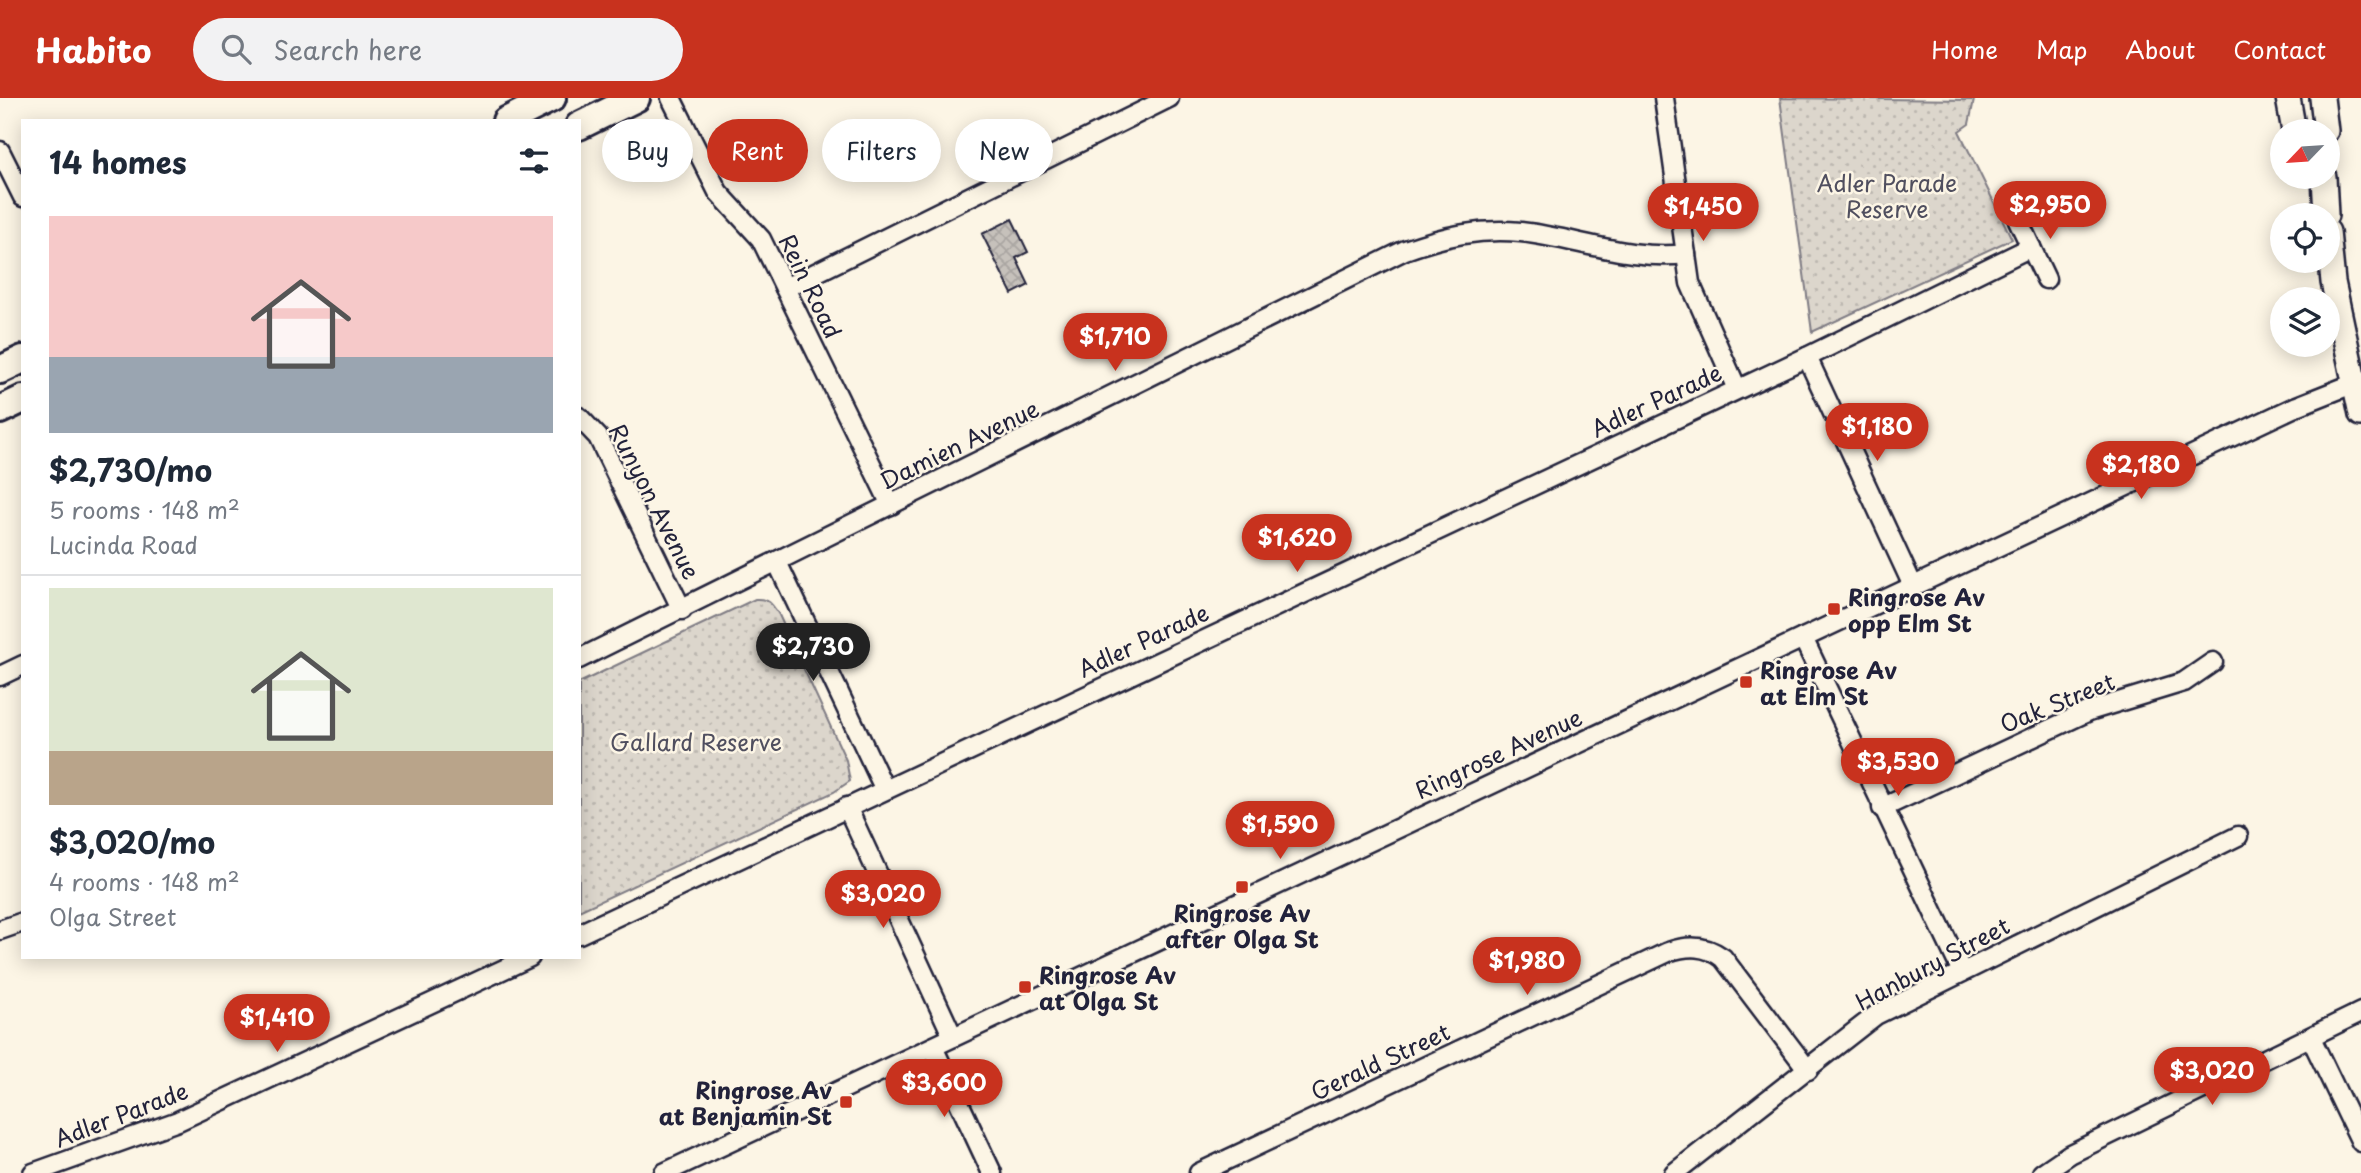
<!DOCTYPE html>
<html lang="en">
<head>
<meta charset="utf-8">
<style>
	body { margin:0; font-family:"Playpen Sans",sans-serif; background:#f2f2f3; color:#1f2937; height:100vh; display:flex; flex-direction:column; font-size:26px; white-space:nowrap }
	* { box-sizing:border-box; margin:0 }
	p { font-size:23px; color:#747a83 }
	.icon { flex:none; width:38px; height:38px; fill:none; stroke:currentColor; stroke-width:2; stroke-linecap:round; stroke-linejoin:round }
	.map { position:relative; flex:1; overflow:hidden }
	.sheet { position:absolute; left:21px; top:21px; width:560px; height:840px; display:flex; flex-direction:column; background:#fff; border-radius:0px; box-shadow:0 4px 18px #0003 }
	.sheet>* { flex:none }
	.banner { position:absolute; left:602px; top:21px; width:665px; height:63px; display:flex; gap:14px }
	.needle { width:46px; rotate:245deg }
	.buttons { position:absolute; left:2270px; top:21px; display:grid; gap:14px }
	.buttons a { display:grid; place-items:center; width:70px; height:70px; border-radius:50%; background:#fff; box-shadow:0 4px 18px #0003; font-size:35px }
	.price { position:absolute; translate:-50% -60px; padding:0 16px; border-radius:24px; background:#c8321e; color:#fff; font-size:23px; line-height:46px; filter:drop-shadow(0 2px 4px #0008) }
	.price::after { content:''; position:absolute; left:50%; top:42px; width:21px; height:16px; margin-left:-10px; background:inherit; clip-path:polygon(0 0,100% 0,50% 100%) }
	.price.selected { background:#222; color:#fff }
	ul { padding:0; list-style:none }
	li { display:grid; align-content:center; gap:14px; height:371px; padding:0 28px }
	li+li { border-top:2px solid #e0e1e3 }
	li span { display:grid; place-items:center; height:217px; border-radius:0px; color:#555 }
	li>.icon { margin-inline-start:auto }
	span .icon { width:126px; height:126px; fill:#fffc; stroke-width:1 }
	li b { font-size:30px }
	h2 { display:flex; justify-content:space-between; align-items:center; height:84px; padding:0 28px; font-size:30px }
	.chip { padding:0 24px; border-radius:32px; background:#fff; box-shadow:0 4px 18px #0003; font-size:24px; line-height:63px }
	.chip.selected { background:#c8321e; color:#fff }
	header { display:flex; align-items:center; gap:42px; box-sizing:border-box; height:98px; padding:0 35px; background:#c8321e; color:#fff }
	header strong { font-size:33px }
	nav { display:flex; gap:38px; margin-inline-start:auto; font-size:24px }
	.search { width:490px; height:63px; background:#f2f2f3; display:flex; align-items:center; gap:18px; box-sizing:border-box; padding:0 24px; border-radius:38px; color:#747a83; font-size:26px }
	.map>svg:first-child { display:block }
	.grass { fill:url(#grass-dots); stroke:#7f7c84; stroke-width:2 }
	.building { fill:url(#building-cross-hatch); stroke:#22223b; stroke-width:2 }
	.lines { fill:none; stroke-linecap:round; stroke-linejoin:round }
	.minor-casing { stroke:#22223b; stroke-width:23 }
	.major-casing { stroke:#22223b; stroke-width:28 }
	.highway-casing { stroke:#22223b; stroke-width:32 }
	.minor { stroke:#fcf5e5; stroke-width:18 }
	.major { stroke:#fcf5e5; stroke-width:23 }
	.highway { stroke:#fcf5e5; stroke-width:26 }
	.poi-dot { fill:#c8321e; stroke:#fcf5e5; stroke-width:2.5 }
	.labels { text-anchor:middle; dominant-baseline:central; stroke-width:5; stroke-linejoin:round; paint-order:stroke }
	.park-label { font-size:23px; fill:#504f5f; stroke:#fcf5e5 }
	.street-label { font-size:23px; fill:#22223b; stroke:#fcf5e5 }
	.poi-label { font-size:23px; font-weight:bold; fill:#22223b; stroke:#fcf5e5; text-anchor:start }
</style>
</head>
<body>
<header>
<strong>Habito</strong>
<div class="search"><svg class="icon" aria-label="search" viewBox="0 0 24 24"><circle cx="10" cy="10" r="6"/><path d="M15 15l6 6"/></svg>Search here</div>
<nav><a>Home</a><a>Map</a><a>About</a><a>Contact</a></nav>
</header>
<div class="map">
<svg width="2361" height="1075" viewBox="0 0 2361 1075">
	<defs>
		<pattern id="grass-dots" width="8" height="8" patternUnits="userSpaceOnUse" patternTransform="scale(1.75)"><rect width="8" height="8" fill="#dcd6cc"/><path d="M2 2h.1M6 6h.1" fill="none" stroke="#bcb7b0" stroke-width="1.8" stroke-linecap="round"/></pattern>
		<pattern id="building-cross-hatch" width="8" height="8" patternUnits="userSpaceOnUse" patternTransform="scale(1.75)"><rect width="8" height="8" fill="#c6c1bb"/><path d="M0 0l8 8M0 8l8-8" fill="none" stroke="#aaa6a2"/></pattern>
	</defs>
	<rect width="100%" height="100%" fill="#fcf5e5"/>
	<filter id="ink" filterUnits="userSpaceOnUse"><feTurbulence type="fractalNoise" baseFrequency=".0143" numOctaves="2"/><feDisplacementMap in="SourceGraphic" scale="14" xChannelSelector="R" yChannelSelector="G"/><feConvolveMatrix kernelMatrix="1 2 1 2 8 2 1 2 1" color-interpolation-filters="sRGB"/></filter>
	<g filter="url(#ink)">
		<g class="grass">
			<path d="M1780,0L1974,2L1969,26L1959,33L2012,141L1812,234Z"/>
			<path d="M755,501C769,500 772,506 779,517L846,662L850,683L834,694L579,813V585Z"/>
		</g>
		<path class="building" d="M1012,121L1028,154L1016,160L1029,187L1012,196L982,136Z"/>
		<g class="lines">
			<g class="minor-casing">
				<g id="minor">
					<path d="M671,0L718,94L761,141L891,407"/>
					<path d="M1664,0L1690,185L1737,291"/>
					<path d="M0,53L23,99"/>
					<path d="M2018,122L2046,181"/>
					<path d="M785,190L1169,0"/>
					<path d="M1807,259L1913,488"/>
					<path d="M579,319L598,339L682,512"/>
					<path d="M777,464L884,690"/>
					<path d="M1803,540L1962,874"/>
					<path d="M579,561L1405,152C1444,138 1480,130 1521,134C1576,140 1630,163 1686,156"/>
					<path d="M0,578L23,567"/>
					<path d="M847,709L953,939"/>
					<path d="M1882,710L2089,613L2184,584L2213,564"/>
					<path d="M0,832L23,824"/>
					<path d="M579,836L1807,259L2031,149"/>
					<path d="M2311,940L2361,1044"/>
					<path d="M933,949L992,1075"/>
					<path d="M33,1075L178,1023L530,859"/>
					<path d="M664,1075L2297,308L2355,285"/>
					<path d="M1199,1075L1668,854C1688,847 1706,847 1723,860L1808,972"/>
					<path d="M1674,1075L1876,917L2238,738"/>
					<path d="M2042,1075L2070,1056L2361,914"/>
				</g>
			</g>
			<g class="major-casing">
				<g id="major">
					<path d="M2288,0L2294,33"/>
					<path d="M2322,0L2326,33"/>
					<path d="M2324,79L2326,117"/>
					<path d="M2328,134L2333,184L2361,316"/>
				</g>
			</g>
			<g class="highway-casing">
				<g id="highway">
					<path d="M506,23L552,0"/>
					<path d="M579,28L636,0"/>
					<path d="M0,272L23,261"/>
					<path d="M0,312L23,301"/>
				</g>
			</g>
			<use href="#minor" class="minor"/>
			<use href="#major" class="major"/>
			<use href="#highway" class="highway"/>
		</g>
	</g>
	<g class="poi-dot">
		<rect x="1827" y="504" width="14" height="14" rx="3.5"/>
		<rect x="1739" y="577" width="14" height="14" rx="3.5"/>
		<rect x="1235" y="782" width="14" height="14" rx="3.5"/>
		<rect x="1018" y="882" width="14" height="14" rx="3.5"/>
		<rect x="839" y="997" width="14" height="14" rx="3.5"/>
	</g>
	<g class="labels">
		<g class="park-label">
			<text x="1887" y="84">Adler Parade<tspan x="1887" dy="26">Reserve</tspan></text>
			<text x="696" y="643">Gallard Reserve</text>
		</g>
		<g class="street-label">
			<text transform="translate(811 188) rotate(64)">Rein Road</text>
			<text transform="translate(1656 302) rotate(-25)">Adler Parade</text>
			<text transform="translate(959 346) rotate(-26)">Damien Avenue</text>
			<text transform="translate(655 403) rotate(63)">Runyon Avenue</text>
			<text transform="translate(1143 542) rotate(-25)">Adler Parade</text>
			<text transform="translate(2057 604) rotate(-22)">Oak Street</text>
			<text transform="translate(1498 655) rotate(-25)">Ringrose Avenue</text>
			<text transform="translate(1932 865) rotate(-28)">Hanbury Street</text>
			<text transform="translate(1380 963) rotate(-25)">Gerald Street</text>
			<text transform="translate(121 1016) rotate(-21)">Adler Parade</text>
		</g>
		<g class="poi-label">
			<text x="1848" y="498">Ringrose Av<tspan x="1848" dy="26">opp Elm St</tspan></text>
			<text x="1760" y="571">Ringrose Av<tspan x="1760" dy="26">at Elm St</tspan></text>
			<text x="1242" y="814" text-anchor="middle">Ringrose Av<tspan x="1242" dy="26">after Olga St</tspan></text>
			<text x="1039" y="876">Ringrose Av<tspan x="1039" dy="26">at Olga St</tspan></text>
			<text x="832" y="991" text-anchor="end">Ringrose Av<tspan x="832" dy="26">at Benjamin St</tspan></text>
		</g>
	</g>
</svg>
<div class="buttons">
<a><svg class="needle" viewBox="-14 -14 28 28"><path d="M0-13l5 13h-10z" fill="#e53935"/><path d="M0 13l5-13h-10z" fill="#747a83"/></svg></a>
<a><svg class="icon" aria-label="locate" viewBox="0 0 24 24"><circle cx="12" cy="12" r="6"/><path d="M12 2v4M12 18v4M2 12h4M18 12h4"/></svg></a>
<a><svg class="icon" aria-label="layers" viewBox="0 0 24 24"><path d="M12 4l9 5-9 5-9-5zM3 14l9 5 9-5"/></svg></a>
</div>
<b class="price" style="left:2050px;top:143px">$2,950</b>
<b class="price" style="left:1703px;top:145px">$1,450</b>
<b class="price" style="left:1115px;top:275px">$1,710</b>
<b class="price" style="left:1877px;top:365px">$1,180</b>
<b class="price" style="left:2141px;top:403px">$2,180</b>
<b class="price" style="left:1297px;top:476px">$1,620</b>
<b class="price selected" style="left:813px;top:585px">$2,730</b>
<b class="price" style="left:1898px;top:700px">$3,530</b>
<b class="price" style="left:1280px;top:763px">$1,590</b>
<b class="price" style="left:883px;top:832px">$3,020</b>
<b class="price" style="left:1527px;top:899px">$1,980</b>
<b class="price" style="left:277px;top:956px">$1,410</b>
<b class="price" style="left:2212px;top:1009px">$3,020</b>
<b class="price" style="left:944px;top:1021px">$3,600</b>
<div class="banner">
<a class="chip">Buy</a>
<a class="chip selected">Rent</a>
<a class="chip">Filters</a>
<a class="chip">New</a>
</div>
<section class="sheet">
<h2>14 homes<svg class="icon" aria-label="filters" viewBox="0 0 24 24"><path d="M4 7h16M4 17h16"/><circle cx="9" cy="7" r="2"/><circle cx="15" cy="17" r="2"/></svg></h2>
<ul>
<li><span style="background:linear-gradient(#f6c9c9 65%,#9aa5b1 0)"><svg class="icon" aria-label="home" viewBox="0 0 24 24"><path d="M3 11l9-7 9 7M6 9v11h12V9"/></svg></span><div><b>$2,730/mo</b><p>5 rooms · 148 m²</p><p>Lucinda Road</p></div></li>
<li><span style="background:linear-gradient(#dfe7d0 75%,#b9a48a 0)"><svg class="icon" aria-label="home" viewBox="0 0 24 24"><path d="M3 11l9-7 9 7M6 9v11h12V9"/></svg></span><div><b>$3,020/mo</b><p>4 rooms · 148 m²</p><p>Olga Street</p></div></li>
</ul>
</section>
</div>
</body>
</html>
